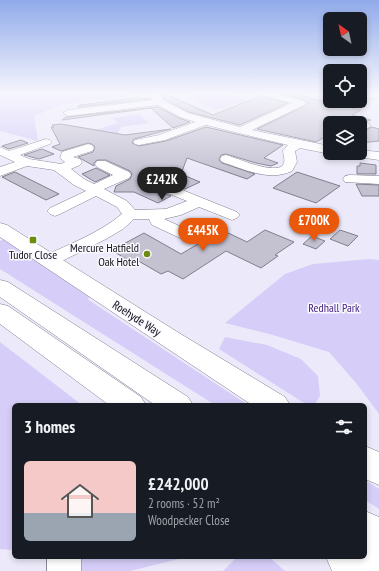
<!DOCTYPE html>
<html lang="en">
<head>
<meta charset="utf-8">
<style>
	body { margin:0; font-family:"PT Sans Narrow",sans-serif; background:#242831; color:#f1f3f6; height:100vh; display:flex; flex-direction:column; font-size:15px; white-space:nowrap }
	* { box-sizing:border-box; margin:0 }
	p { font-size:13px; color:#9ea1a6 }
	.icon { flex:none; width:22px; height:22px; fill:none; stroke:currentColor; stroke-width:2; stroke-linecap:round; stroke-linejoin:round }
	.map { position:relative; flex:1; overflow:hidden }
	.sheet { position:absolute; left:12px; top:403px; width:355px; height:156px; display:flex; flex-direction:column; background:#171b24; border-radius:6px; box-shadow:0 2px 6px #0003 }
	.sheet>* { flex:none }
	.needle { width:26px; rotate:327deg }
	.buttons { position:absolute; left:323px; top:12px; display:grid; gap:8px }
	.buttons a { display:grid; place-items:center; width:44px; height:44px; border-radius:6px; background:#171b24; box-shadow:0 2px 6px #0003; font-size:20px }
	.price { position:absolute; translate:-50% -34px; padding:0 9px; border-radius:14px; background:#ea580c; color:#fff; font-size:13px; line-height:26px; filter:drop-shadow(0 1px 2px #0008) }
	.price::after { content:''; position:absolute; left:50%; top:24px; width:12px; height:9px; margin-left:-6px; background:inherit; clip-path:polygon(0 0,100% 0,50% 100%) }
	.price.active { background:#222; color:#fff }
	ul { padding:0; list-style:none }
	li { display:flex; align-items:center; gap:12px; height:100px; padding:0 12px }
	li+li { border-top:1px solid #363941 }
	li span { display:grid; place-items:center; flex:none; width:112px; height:80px; border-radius:6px; color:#555 }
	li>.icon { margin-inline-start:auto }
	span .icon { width:48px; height:48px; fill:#fffc; stroke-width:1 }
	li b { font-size:17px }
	h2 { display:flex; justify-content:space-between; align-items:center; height:48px; padding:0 12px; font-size:17px }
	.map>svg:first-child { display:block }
	.green { fill:#d6cef8 }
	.building { fill:#c4c1d1; stroke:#817f8d }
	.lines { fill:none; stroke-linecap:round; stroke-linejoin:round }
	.minor-casing { stroke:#817e8c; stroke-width:1 }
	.major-casing { stroke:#817e8c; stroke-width:1 }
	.highway-casing { stroke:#817e8c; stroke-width:1 }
	.minor { fill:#fff; fill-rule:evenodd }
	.major { fill:#fff; fill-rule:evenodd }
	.highway { fill:#fff; fill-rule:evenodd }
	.poi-dot { fill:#6c8c0f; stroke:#faf9ff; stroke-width:1.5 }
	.labels { text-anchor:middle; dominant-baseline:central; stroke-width:3; stroke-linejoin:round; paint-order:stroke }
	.poi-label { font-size:12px; fill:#111016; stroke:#faf9ff; text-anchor:end }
	.park-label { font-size:12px; fill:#472686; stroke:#faf9ff }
	.street-label { font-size:12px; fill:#111016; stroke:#faf9ff }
</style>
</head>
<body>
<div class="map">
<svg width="379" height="571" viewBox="0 0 379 571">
	<rect width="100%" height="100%" fill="#eceafa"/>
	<g class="green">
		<path d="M0,93H151L63,104L34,116L38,141L0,131Z"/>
		<path d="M185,93H223L264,105L257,107L240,103L217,110L202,104Z"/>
		<path d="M139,114L149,123L121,127L117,134L95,130L118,123L113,118Z"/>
		<path d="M5,238L92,296L87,299L248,405H215L0,269V241Z"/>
		<path d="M369,259L379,260V414L356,383L329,352L273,335L225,323L285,274L313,264Z"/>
		<path d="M225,337L267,345L301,359L318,376L320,396L314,405H307L219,349Z"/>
		<path d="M0,342L82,405H14V550L0,549Z"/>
		<path d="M365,480L379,489V509L365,500Z"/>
		<path d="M81,557H187L130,571H81Z"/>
		<path d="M237,557H269L285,571H223Z"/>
	</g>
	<g class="building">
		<path d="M281,93H288L361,110L352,115L371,120L359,123H330V134L316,142L257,129L305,106L308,103L304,100Z"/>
		<path d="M165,94L213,115L261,96L288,103L240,125L189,112L164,99L163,95Z"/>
		<path d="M137,98L151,99L78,107L80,105Z"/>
		<path d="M158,107L179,118L190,122L173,128L151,108L62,120L66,117Z"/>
		<path d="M61,124L125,135L171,129L134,139L132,143L139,146L166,141L206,127L283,145L264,158L278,163L271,166L256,163L226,154L221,155L219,160L222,163L255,174L247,179L187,158L181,174L200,182L185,189L166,182L160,183L157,186L159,191L171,196L158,203L134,192H114L116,186L130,179L132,174L130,171L106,160H97L94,163V166L78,157L93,152L95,147L92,144L88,143L61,151L52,147L60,144L51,127H54L52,125Z"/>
		<path d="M372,127L379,129V141L360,143V132Z"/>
		<path d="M21,140L28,143L9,149L2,146Z"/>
		<path d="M42,149L54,154L39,159L24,155Z"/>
		<path d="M360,163L376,165V174H357V166H360Z"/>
		<path d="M96,168L110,175L95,182L82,174Z"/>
		<path d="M15,172L59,194L46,200L2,177Z"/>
		<path d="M297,172L340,186L316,203L273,188Z"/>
		<path d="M356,184L379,185V196H362Z"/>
		<path d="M222,230L247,242L265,230L294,242L275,255L278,256L261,268L226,251L183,279L168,271L161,274L135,259L130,261L116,253L120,251L116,248L144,233L181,254Z"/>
		<path d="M340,230L358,236L348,246L330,239Z"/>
		<path d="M312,236L325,241L316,249L303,244Z"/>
	</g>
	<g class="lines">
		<g class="minor-casing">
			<g id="minor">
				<path d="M151,93H160L163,100L188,113L240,127L292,103L262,95L261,93H275L304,101L306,103L304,105L252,130L330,146V153H332L330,154L300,148L295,151L297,162L292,171C269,182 244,169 222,162L220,159L222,156L226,155C237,158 275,175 283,165C286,161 283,155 283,150L288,145L206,125L165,140L139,145L135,144L133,142L135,140L159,135L195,122L180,117L158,105L68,116L63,113L68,110L153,100Z"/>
				<path d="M360,93L379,94V100L360,97Z"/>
				<path d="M366,122L371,125L370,127L360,131V124Z"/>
				<path d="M46,139L50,140L52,142L50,144L20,155L29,159L61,164L65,162L60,158L62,152L88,144L92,145L94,148L92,151L73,157L80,159L82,162L80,165L71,169L84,179L94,184L113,175L97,167L95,164L97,161H105L129,172L131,175L129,178L104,189L127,201L135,210L166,209L187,201L160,190L158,187L160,184L165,183L237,212L240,215L237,218L232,220L199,207L181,215L164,219L197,234L199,238L197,242L191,243L152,225L149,219H134L123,229L106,239L56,264L50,265L44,264L41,260L44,256C70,244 99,233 122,214L117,207L96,196L60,214L55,216L50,214L47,211L50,208L86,191L74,185L54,170L27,166L0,176V167L15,162L0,155V147L9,151Z"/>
				<path d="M360,150L379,152V160L351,156L349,153H360Z"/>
				<path d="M350,175L379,176V184L345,182L343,179L345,176Z"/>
				<rect x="47" y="557" width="34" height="14"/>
			</g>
		</g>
		<g class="major-casing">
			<g id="major">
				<path d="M0,223L7,225L179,333L285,397L290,405H252L0,237Z"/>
				<path d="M365,446L379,452V485L365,479Z"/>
			</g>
		</g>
		<g class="highway-casing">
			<g id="highway">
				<path d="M0,280L8,282L188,397L193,405H155L0,297Z"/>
				<path d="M0,304L8,306L141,397L146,405H109L0,324Z"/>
				<path d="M365,511L379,517V571H332L326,557H365Z"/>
			</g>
		</g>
		<use href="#minor" class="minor"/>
		<use href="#major" class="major"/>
		<use href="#highway" class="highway"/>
	</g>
	<linearGradient id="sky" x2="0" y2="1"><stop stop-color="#90aaea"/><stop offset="0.54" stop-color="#f6f6fd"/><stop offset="1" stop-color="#f6f6fd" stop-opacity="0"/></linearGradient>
	<rect width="379" height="173" fill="url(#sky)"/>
	<g class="poi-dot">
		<rect x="29" y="236" width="8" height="8" rx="2"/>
		<circle cx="147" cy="254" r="4"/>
	</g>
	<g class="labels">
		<g class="poi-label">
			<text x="139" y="247">Mercure Hatfield<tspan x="139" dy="14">Oak Hotel</tspan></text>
			<text x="33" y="254" text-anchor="middle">Tudor Close</text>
		</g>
		<g class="park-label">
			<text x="334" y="307">Redhall Park</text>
		</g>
		<g class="street-label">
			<text transform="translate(137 318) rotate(33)">Roehyde Way</text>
		</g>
	</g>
</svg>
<div class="buttons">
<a><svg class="needle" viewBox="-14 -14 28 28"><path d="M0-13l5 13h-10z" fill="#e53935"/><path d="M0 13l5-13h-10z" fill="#9ea1a6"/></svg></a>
<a><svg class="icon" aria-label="locate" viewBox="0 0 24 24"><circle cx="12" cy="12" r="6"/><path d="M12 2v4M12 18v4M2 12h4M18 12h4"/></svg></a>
<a><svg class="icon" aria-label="layers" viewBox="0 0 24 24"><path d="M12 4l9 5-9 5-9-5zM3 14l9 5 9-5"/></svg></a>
</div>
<b class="price active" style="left:162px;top:201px">£242K</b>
<b class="price" style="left:314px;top:242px">£700K</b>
<b class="price" style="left:203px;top:252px">£445K</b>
<section class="sheet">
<h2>3 homes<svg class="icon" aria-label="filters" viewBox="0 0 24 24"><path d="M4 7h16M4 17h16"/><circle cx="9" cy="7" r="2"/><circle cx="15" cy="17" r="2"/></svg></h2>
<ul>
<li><span style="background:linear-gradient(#f6c9c9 65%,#9aa5b1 0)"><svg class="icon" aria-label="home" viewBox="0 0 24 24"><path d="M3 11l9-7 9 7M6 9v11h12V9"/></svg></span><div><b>£242,000</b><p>2 rooms · 52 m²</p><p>Woodpecker Close</p></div></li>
</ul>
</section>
</div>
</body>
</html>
